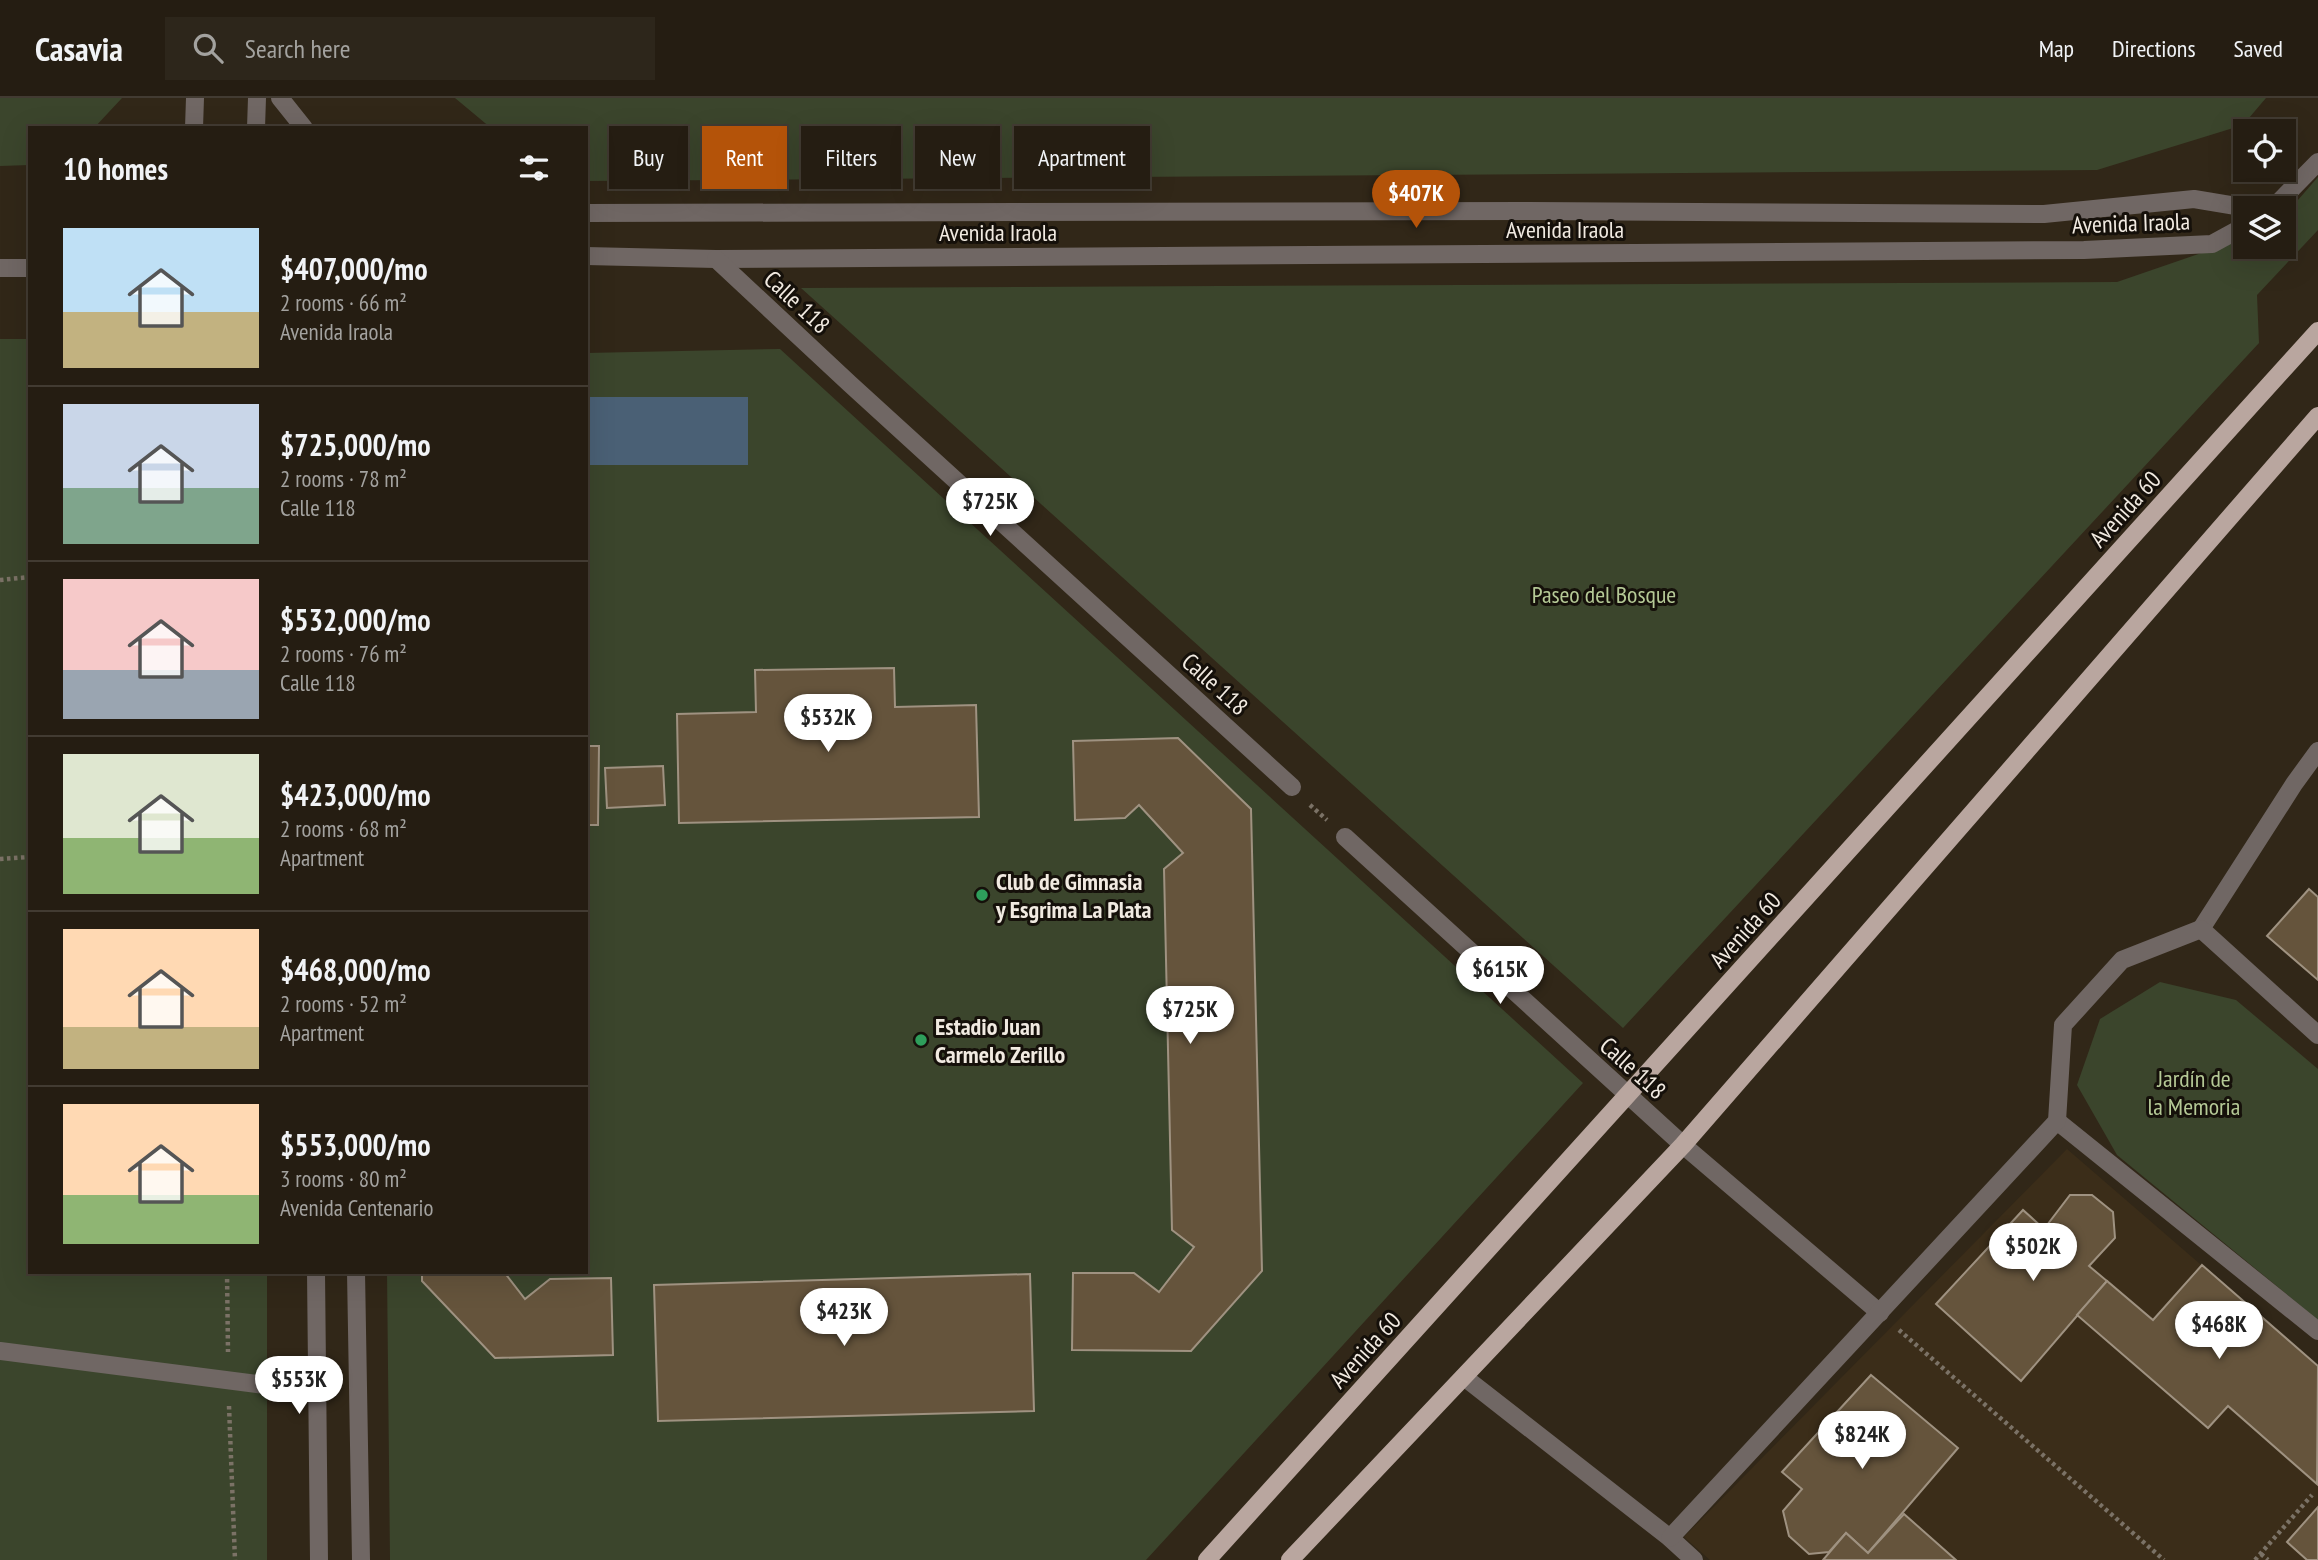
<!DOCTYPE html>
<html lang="en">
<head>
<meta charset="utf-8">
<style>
	body { margin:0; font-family:"PT Sans Narrow",sans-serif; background:#2d261b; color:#f1f3f6; height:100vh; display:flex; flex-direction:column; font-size:26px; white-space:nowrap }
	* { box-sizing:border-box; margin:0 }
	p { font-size:23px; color:#a3a29f }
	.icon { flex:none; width:38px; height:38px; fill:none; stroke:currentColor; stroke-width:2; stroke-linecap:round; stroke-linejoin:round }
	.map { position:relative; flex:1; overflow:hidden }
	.side { position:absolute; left:28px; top:28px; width:560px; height:1148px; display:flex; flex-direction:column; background:#251d12; border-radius:0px; box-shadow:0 7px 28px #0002,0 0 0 2px #423b32 }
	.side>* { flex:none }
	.top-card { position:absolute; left:609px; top:28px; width:665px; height:63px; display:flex; gap:14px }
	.tools { position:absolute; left:2233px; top:21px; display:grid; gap:14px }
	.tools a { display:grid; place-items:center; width:63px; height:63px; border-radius:0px; background:#251d12; box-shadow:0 7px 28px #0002,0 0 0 2px #423b32; font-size:35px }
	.price { position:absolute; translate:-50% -60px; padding:0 16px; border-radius:24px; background:#fff; color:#222; font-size:23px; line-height:46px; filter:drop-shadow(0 2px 4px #0008) }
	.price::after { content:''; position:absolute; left:50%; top:42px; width:21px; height:16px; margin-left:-10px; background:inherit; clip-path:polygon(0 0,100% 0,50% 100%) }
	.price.selected { background:#b45309; color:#fff }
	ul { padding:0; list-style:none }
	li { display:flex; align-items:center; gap:21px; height:175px; padding:0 35px }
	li+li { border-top:2px solid #423b32 }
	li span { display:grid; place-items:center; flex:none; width:196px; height:140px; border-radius:0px; color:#555 }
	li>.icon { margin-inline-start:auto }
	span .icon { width:84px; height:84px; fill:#fffc; stroke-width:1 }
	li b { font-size:30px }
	h2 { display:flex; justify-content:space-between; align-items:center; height:84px; padding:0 35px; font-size:30px }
	.pill { padding:0 24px; border-radius:0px; background:#251d12; box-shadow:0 7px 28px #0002,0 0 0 2px #423b32; font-size:24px; line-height:63px }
	.pill.selected { background:#b45309; color:#fff }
	header { display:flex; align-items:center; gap:42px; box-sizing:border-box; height:98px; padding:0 35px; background:#251d12; border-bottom:2px solid #423b32 }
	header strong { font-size:33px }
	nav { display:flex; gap:38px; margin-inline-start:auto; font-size:24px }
	.search { width:490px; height:63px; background:#2d261b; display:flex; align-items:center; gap:18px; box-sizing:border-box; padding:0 24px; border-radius:0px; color:#a3a29f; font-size:26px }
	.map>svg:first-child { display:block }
	.built { fill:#3b2d19 }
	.green { fill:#3b452c }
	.water { fill:#4a6075 }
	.building { fill:#65543c; stroke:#9f9281; stroke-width:2 }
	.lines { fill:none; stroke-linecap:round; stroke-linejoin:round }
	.path { stroke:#7b7266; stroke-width:4.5; stroke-dasharray:3.5 3.5; stroke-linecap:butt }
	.service { stroke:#706764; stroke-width:18 }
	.minor { stroke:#706764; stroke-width:18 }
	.primary { stroke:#b9a69f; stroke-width:18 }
	.leisure-dot { fill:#2e9e5b; stroke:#15100a; stroke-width:2.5 }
	.labels { text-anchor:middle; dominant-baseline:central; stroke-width:6; stroke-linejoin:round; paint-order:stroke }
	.street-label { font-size:24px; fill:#f1eae1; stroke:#15100a }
	.park-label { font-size:24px; fill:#b5c996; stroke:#15100a }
	.poi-label { font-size:24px; font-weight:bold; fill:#f1eae1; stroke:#15100a; text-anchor:start }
</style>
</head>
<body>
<header>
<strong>Casavia</strong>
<div class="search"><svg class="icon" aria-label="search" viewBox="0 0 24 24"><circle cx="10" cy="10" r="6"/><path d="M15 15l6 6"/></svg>Search here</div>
<nav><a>Map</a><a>Directions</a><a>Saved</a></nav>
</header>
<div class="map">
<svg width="2318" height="1462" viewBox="0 0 2318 1462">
	<rect width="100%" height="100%" fill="#312718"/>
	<path class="built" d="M2067,1051L2318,1268V1462H1710L1684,1439Z"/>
	<g class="green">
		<path d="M0,0H122L94,30H30V67L0,68Z"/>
		<path d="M455,0H2266L2243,27L2097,72L586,83V30H491Z"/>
		<path d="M2318,79V132L2257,197L2259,245L1623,930L801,190L2117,184L2245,140V149H2284V118Z"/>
		<path d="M0,241H30V1174H267V1462H0Z"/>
		<path d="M780,251L1583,985L1146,1462H390L387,1174H586V367L748,366V299H586V255Z"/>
		<path d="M2160,884L2236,902L2318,971V1222L2117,1057L2077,987L2100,921Z"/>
	</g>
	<rect class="water" x="586" y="299" width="162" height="68"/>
	<g class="building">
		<path d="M894,570L895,609L976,607L979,719L679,725L677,616L756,614L755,572Z"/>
		<path d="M1178,640L1251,711L1262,1173L1191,1253L1072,1252L1073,1175H1134L1159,1194L1194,1149L1172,1132L1164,771L1183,755L1139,707L1125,720L1075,722L1073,643Z"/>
		<path d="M586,648H599L598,727H586Z"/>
		<path d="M663,668L665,707L607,710L605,670Z"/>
		<path d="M2309,791L2318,799V882L2267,838Z"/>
		<path d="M2070,1097H2092L2113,1114L2115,1140L2089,1168L2107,1183L2021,1283L1936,1206L2023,1112L2044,1131Z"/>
		<path d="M2202,1167L2318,1268L2317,1386L2228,1308L2208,1330L2077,1217L2107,1183L2153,1222Z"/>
		<path d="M422,1174H504L525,1201L550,1181L611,1180L613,1257L495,1260L422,1183Z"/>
		<path d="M1030,1176L1034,1313L658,1323L654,1187Z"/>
		<path d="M1871,1277L1958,1350L1868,1455L1846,1435L1829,1454L1809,1456L1789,1438L1783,1413L1802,1391L1782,1374Z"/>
		<path d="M2318,1409V1462H2307L2287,1444Z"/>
		<path d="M1904,1416L1956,1462H1823L1846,1435L1868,1455Z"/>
	</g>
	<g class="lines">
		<g class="path">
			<path d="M0,482L30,479"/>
			<path d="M1310,707L1327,722"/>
			<path d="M0,761L30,759"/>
			<path d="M227,1174L228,1254"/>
			<path d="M1899,1232L2164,1462"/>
			<path d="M229,1308L235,1462"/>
			<path d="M2261,1456L2268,1462"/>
			<path d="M2255,1462L2312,1397"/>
		</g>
		<g class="service">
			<path d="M2201,831L2294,686L2318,653"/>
			<path d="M2057,1023L2318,1233"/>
			<path d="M1683,1047L1880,1215"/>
			<path d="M0,1253L319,1294"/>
			<path d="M1464,1279L1670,1440L1694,1462"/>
			<path d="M1670,1440L2057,1023L2063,927L2122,862L2201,831L2318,937"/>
		</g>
		<g class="minor">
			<path d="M280,0L304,30"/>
			<path d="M194,30L195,0"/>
			<path d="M256,30L257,0"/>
			<path d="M2273,110L2318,64"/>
			<path d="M586,115L1531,113L2044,116L2194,101L2248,110"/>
			<path d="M586,158L716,161L2084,152L2212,146L2245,128"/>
			<path d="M716,161L850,286L1292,689"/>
			<path d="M0,170H30"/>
			<path d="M1345,739L1683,1047"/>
			<path d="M316,1174L319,1462"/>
			<path d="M356,1174L361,1462"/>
		</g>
		<g class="primary">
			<path d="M1207,1462L2318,233"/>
			<path d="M1290,1462L1683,1047L2318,318"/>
		</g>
	</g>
	<g class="leisure-dot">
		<circle cx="982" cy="797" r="7"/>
		<circle cx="921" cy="942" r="7"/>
	</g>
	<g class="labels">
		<g class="street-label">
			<text transform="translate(2131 125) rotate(-2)">Avenida Iraola</text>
			<text x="1565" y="131">Avenida Iraola</text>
			<text x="998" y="134">Avenida Iraola</text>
			<text transform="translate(797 204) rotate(43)">Calle 118</text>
			<text transform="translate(2125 411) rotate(-48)">Avenida 60</text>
			<text transform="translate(1215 586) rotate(42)">Calle 118</text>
			<text transform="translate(1745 832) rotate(-48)">Avenida 60</text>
			<text transform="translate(1633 970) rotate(42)">Calle 118</text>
			<text transform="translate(1365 1252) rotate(-48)">Avenida 60</text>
		</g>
		<g class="park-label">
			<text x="1604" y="496">Paseo del Bosque</text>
			<text x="2194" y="980">Jardín de<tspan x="2194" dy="28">la Memoria</tspan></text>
		</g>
		<g class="poi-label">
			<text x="996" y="783">Club de Gimnasia<tspan x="996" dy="28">y Esgrima La Plata</tspan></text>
			<text x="935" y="928">Estadio Juan<tspan x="935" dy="28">Carmelo Zerillo</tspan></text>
		</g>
	</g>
</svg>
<div class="tools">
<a><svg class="icon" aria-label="locate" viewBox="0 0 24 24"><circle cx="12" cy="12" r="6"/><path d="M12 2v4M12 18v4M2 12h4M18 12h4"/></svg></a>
<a><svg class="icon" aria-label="layers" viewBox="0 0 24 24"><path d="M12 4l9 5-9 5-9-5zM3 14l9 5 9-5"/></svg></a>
</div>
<b class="price selected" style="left:1416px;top:132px">$407K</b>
<b class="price" style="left:990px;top:440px">$725K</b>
<b class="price" style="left:828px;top:656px">$532K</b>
<b class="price" style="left:1500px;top:908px">$615K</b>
<b class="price" style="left:1190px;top:948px">$725K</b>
<b class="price" style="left:2033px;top:1185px">$502K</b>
<b class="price" style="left:844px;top:1250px">$423K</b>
<b class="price" style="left:2219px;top:1263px">$468K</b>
<b class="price" style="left:299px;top:1318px">$553K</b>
<b class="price" style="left:1862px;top:1373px">$824K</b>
<div class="top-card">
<a class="pill">Buy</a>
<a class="pill selected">Rent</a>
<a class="pill">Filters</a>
<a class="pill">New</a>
<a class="pill">Apartment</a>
</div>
<section class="side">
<h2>10 homes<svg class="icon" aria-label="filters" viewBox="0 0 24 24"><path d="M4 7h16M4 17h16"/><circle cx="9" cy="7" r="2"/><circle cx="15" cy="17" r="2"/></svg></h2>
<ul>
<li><span style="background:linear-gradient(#bfe0f5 60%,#c2b280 0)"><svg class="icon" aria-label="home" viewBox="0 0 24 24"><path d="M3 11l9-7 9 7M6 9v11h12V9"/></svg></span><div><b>$407,000/mo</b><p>2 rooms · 66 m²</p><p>Avenida Iraola</p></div></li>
<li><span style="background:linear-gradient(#c9d6e8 60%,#7fa58c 0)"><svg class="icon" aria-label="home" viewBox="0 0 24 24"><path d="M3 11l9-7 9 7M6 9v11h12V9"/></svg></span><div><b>$725,000/mo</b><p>2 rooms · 78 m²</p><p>Calle 118</p></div></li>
<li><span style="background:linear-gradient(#f6c9c9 65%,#9aa5b1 0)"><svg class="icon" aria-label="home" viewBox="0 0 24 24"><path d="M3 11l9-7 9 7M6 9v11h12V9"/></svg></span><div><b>$532,000/mo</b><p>2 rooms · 76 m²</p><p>Calle 118</p></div></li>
<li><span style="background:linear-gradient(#dfe7d0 60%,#8fb573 0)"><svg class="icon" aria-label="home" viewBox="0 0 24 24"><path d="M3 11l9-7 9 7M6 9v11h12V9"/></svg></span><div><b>$423,000/mo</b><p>2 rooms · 68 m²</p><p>Apartment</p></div></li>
<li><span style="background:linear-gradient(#ffd9b3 70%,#c2b280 0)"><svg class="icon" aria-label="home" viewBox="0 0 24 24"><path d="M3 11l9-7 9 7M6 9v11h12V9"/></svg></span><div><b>$468,000/mo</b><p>2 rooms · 52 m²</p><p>Apartment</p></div></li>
<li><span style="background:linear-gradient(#ffd9b3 65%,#8fb573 0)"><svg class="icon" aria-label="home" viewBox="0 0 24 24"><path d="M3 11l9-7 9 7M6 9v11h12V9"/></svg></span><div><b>$553,000/mo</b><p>3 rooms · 80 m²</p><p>Avenida Centenario</p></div></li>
</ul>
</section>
</div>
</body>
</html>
